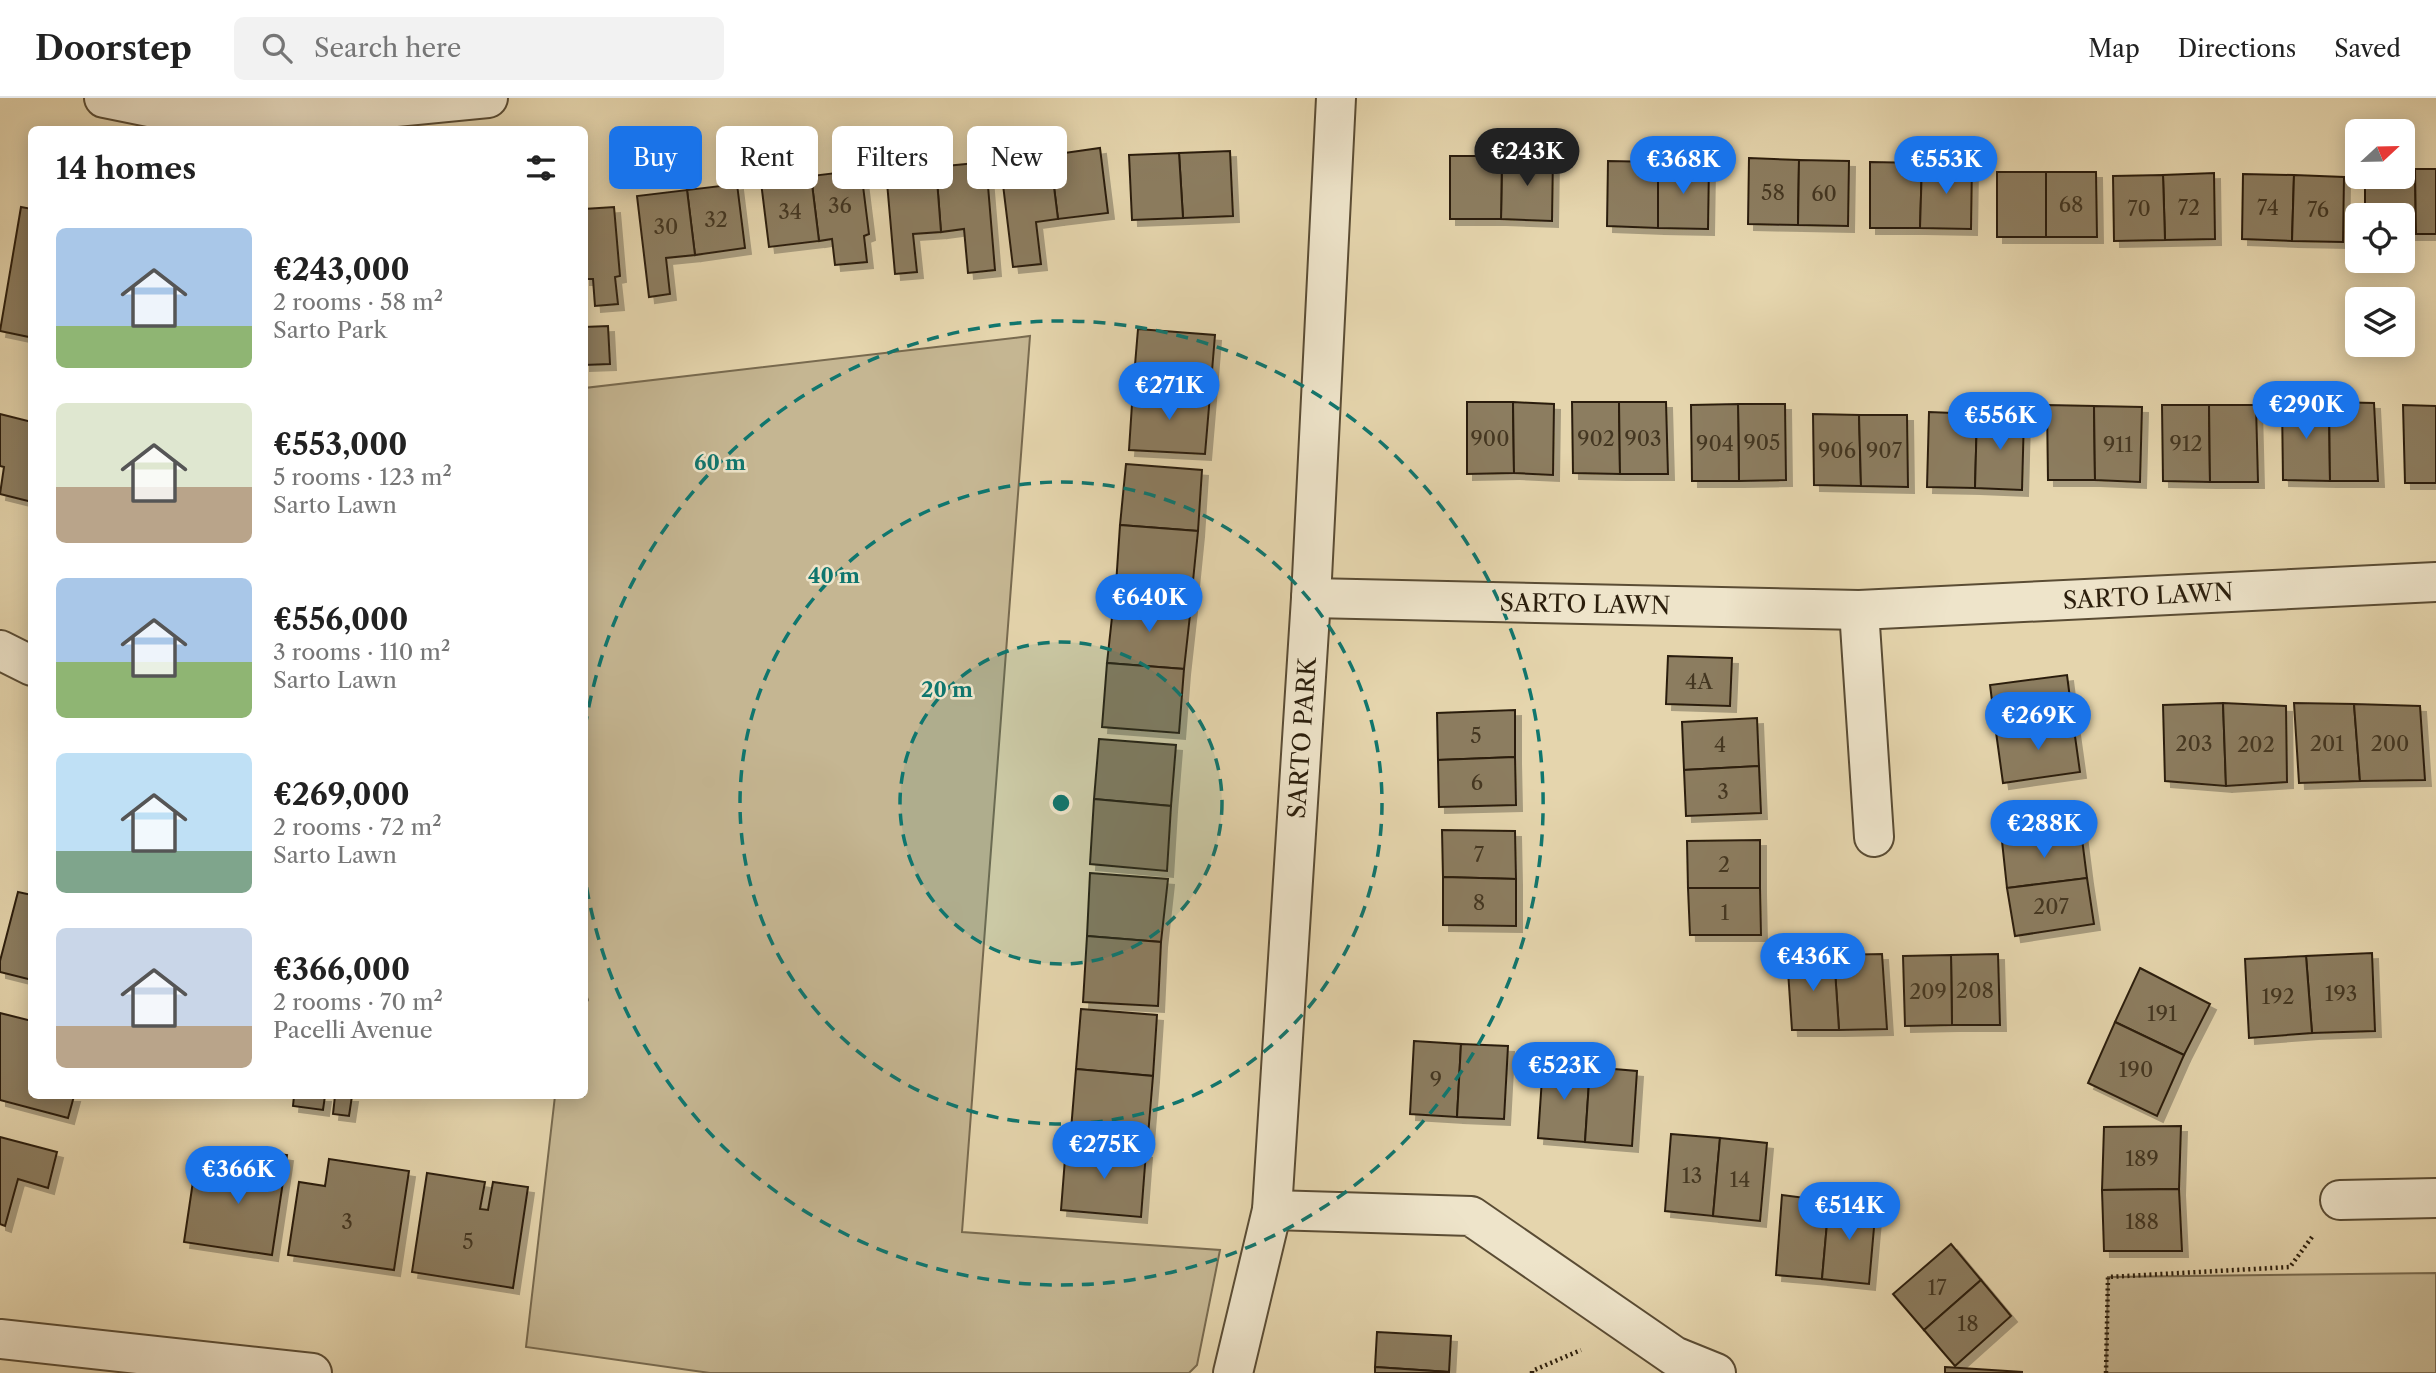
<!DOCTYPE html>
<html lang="en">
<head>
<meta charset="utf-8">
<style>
	body { margin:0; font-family:"Libre Caslon Text",serif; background:#f2f2f2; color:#222; height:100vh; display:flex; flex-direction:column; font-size:26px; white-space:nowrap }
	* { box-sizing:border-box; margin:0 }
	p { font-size:23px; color:#767676 }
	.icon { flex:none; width:38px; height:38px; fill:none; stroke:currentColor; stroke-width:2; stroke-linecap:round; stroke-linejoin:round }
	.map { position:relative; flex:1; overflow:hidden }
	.details { position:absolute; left:28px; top:28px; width:560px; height:973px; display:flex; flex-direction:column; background:#fff; border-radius:10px; box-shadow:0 4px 18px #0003 }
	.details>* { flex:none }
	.guide { position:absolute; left:609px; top:28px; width:665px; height:63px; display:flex; gap:14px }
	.needle { width:46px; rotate:68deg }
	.tools { position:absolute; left:2345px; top:21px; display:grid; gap:14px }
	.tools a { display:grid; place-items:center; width:70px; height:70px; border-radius:10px; background:#fff; box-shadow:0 4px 18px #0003; font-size:35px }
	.price { position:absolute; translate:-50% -60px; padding:0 16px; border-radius:24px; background:#1a73e8; color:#fff; font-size:23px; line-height:46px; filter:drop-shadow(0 2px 4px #0008) }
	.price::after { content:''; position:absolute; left:50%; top:42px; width:21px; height:16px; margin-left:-10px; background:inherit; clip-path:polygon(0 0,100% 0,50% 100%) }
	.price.selected { background:#222; color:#fff }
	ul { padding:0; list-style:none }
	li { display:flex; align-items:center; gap:21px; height:175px; padding:0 28px }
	li span { display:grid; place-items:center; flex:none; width:196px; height:140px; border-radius:10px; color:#555 }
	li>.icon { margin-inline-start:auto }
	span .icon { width:84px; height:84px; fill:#fffc; stroke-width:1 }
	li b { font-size:30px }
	h2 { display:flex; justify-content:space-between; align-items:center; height:84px; padding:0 28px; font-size:30px }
	.tag { padding:0 24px; border-radius:10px; background:#fff; box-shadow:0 4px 18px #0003; font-size:24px; line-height:63px }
	.tag.selected { background:#1a73e8; color:#fff }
	header { display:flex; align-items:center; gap:42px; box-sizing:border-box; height:98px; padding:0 35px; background:#fff; border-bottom:2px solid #e0e0e0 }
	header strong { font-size:33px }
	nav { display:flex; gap:38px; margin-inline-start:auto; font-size:24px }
	.search { width:490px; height:63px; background:#f2f2f2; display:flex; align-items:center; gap:18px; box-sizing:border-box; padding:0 24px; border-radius:10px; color:#767676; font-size:26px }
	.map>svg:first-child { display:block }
	.green { fill:#c5b692; stroke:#786a4f; stroke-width:2 }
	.building { fill:#8c7d60; stroke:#2b1e0c; stroke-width:2; filter:url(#shadow) }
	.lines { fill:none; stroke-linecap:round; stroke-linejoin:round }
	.minor-casing { stroke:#5a4c34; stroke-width:42 }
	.path { stroke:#2b1e0c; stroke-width:4.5; stroke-dasharray:2 3.5; stroke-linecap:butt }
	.minor { stroke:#eee4ca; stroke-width:38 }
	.ring { fill:none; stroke:#0f766e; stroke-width:3.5; stroke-dasharray:12 9 }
	.labels { text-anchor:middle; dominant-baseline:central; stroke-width:5; stroke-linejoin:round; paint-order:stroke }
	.number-label { font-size:21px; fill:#433621 }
	.street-label { font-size:24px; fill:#2b1e0c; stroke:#eee4ca }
	.centre { fill:#0f766e; stroke:#eee4ca; stroke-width:3.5 }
	.ring-label { font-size:21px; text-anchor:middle; font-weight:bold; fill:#0f766e; stroke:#eee4ca; stroke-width:5; stroke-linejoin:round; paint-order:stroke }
</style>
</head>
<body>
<header>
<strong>Doorstep</strong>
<div class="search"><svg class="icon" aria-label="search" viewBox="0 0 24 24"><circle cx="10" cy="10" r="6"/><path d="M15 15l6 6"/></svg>Search here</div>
<nav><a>Map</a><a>Directions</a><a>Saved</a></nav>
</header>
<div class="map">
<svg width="2436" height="1275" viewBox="0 0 2436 1275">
	<defs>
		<filter id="shadow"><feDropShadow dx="6" dy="6" stdDeviation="0" flood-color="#0004"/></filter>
	</defs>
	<rect width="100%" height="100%" fill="#e5d5ad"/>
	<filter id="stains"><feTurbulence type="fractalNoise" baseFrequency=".00286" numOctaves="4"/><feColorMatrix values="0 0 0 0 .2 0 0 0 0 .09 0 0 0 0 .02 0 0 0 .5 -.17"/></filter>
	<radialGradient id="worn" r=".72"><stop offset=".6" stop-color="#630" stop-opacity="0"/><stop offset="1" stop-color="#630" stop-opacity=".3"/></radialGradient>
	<g class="green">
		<path d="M1030,238L962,1134L1220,1152L1197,1267L1189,1275H710L526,1249L555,998H584V909L588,902L584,892L585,290Z"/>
		<path d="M2436,1175V1275H2106L2108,1179Z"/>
	</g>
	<g class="building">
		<path d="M1100,50L1108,115L1058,121L1050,57Z"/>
		<path d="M1230,53L1233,118L1183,120L1179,55Z"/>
		<path d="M1179,55L1183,120L1132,122L1129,57Z"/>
		<path d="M1050,57L1058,121L1036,124L1041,166L1013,169L1000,62Z"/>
		<path d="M1553,57L1552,123L1501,121L1502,58Z"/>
		<path d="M1450,58H1502L1501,121H1450Z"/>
		<path d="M1749,60L1799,62L1798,127L1748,126Z"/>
		<path d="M1799,62L1849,63L1848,128L1798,127Z"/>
		<path d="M1608,63L1658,64V130L1607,128Z"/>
		<path d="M986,64L995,172L968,175L964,131L941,134L936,69Z"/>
		<path d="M1658,64L1709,66L1708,131L1658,130Z"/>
		<path d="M1870,64L1922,65L1920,130H1870Z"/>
		<path d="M1922,65H1972L1971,131L1920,130Z"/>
		<path d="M936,69L941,134L913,136L917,174L895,176L886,73Z"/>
		<path d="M2403,71H2415L2416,136H2403V117H2365V79H2403Z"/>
		<path d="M2415,71H2436V136H2416Z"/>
		<path d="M861,72L869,136L864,138L867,164L835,167L832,141L819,143L811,78Z"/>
		<rect x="1997" y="74" width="49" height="65"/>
		<path d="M2046,74H2096L2097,139H2046Z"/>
		<path d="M2214,75L2215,141L2165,142L2163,77Z"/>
		<path d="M2243,76L2294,77L2292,143L2242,141Z"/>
		<path d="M2163,77L2165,142L2114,143L2113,78Z"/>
		<path d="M2294,77L2344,79L2343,144L2292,143Z"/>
		<path d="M811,78L819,143L769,149L761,84Z"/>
		<path d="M737,86L745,150L695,157L687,92Z"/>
		<path d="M687,92L695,157L666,160L670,196L649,199L637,98Z"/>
		<path d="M21,109L32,111V228L29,239L0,233Z"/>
		<path d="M614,109L620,178L615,179L618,206L595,208L593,181H584V111Z"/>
		<path d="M608,228L610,266L584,267V229Z"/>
		<path d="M1138,231L1215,237L1210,297L1133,291Z"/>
		<path d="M1133,291L1210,297L1205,356L1129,352Z"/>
		<path d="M1467,304H1513L1514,375L1467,376Z"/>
		<path d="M1513,304L1554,306L1553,377L1514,375Z"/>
		<path d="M1572,304H1619L1620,376L1573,375Z"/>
		<path d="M1619,304H1666L1668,376H1620Z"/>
		<path d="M2282,304H2329L2330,383L2283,382Z"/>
		<path d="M2329,304L2374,305L2378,383H2330Z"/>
		<path d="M1738,306H1785L1786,382L1739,383Z"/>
		<path d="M1738,306L1739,383H1692L1691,307Z"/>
		<path d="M2047,307L2094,308L2095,382H2048Z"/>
		<path d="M2162,307H2209L2210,384L2163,383Z"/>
		<path d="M2209,307H2256L2258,384H2210Z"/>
		<path d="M2403,307L2436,308V385H2405Z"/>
		<path d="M2094,308L2142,309L2140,384L2095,382Z"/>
		<path d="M1929,314L1977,316L1975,390L1927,389Z"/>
		<path d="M0,316L32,324V404L0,396L4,369L0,368Z"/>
		<path d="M1813,316L1859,317L1861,388L1814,387Z"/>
		<path d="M1977,316L2024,318L2022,392L1975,390Z"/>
		<path d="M1859,317H1907L1908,389L1861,388Z"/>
		<path d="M1126,366L1202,372L1198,433L1120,427Z"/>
		<path d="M1120,427L1198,433L1192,493L1116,487Z"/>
		<path d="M1114,501L1191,508L1184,571L1107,565Z"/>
		<path d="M1668,558L1732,560L1730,608L1666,606Z"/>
		<path d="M1107,565L1184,571L1179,635L1102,629Z"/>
		<path d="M2067,577L2073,624L1996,634L1990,587Z"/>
		<path d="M2223,605L2226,688L2165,683L2163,607Z"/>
		<path d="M2223,605L2286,608L2287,684L2226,688Z"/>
		<path d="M2294,605L2354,606L2360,683L2299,685Z"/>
		<path d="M2354,606L2420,608L2425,682L2360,683Z"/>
		<path d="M1515,612V659L1438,662L1437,615Z"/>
		<path d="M1757,620L1759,668L1684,672L1682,624Z"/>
		<path d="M2073,624L2080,674L2003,685L1996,634Z"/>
		<path d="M1099,641L1176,647L1171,708L1094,701Z"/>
		<path d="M1515,659L1516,707L1439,709L1438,662Z"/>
		<path d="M1759,668L1761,715L1686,718L1684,672Z"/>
		<path d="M1094,701L1171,708L1167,773L1090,766Z"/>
		<path d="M1442,732L1515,733L1516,781L1443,779Z"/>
		<path d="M2081,733L2087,780L2007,790L2002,743Z"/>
		<path d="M1760,742V790H1688L1687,743Z"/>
		<path d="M1090,775L1168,781L1161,844L1087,838Z"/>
		<path d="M1443,779L1516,781V828L1443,827Z"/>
		<path d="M2087,780L2094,826L2015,838L2007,790Z"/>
		<path d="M1688,790H1760L1761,837H1690Z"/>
		<path d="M18,794L32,797V882L0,874V863Z"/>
		<path d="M1087,838L1161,844L1158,908L1083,904Z"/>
		<path d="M2372,855L2375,933L2312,935L2306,858Z"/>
		<path d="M1882,856L1887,931L1839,932L1834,857Z"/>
		<path d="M1998,856L2000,927H1952L1951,857Z"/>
		<path d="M1834,857L1839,932H1792L1787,858Z"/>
		<path d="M1951,857L1952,927L1905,928L1903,858Z"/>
		<path d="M2306,858L2312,935L2249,940L2245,861Z"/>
		<path d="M2140,870L2210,906L2184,957L2115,924Z"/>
		<path d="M1081,911L1157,917L1153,978L1076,971Z"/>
		<path d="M0,915L32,923V998H74L68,1020L0,1002Z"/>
		<path d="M2115,924L2184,957L2157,1018L2088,985Z"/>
		<path d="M1414,943L1461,946L1457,1019L1410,1016Z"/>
		<path d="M1461,946L1508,948L1504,1021L1457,1019Z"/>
		<path d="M1543,965L1590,969L1585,1044L1538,1040Z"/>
		<path d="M1590,969L1637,973L1632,1048L1585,1044Z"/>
		<path d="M1076,971L1153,978L1148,1038L1071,1032Z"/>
		<path d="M294,998H325L323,1012L293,1008Z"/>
		<path d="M335,998H352L349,1018L333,1016Z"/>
		<path d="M2181,1028L2179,1091L2102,1092L2104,1029Z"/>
		<path d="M1671,1036L1720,1040L1713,1118L1665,1113Z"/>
		<path d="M0,1039L57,1054L48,1090L18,1081L5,1128L0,1126Z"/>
		<path d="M1720,1040L1767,1045L1760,1123L1713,1118Z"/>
		<path d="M1066,1048L1146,1054L1141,1119L1061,1112Z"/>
		<path d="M252,1052L287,1057L272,1157L184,1144L195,1070L248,1078Z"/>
		<path d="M329,1061L409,1073L394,1172L288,1157L299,1084L325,1088Z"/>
		<path d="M427,1075L485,1084L480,1111L488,1112L493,1084L528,1089L513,1190L412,1174Z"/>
		<path d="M2179,1091L2182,1153H2104L2102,1092Z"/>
		<path d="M1782,1097L1829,1103L1822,1181L1776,1177Z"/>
		<path d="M1829,1103L1876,1107L1869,1186L1822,1181Z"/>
		<path d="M1951,1146L1981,1182L1924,1232L1893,1196Z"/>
		<path d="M1981,1182L2011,1218L1955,1268L1924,1232Z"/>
		<path d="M1377,1234L1451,1238L1449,1274L1375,1269Z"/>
		<path d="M1375,1269L1449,1274V1275H1375Z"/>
		<path d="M1945,1269L2022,1274V1275H1945Z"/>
	</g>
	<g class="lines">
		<g class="minor-casing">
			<g id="minor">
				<path d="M104,0L173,14L334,15L488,0"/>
				<path d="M1311,500L1859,512L2436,484"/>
				<path d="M1859,512L1874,739"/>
				<path d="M0,552L32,568"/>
				<path d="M2340,1102L2436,1100"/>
				<path d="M1272,1112L1471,1118L1674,1258L1716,1275"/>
				<path d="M0,1241L312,1275"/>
				<path d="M1233,1275L1272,1112L1311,500L1336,0"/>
			</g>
		</g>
		<g class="path">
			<path d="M1532,1275V1273L1581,1252"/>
			<path d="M2106,1275L2108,1179L2290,1169L2312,1139"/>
		</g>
		<use href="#minor" class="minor"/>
	</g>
	<circle cx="1061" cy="705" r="161" fill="#0f766e" fill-opacity=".12"/>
	<g class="ring">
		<circle cx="1061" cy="705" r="161"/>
		<circle cx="1061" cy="705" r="321"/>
		<path d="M585 630A482 482 0 1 1 585 780"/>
	</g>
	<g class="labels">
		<g class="number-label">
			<text x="1773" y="94">58</text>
			<text x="1824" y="95">60</text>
			<text x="2071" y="106">68</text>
			<text x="840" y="107">36</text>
			<text x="2189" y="109">72</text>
			<text x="2268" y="109">74</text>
			<text x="2139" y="110">70</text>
			<text x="2318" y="111">76</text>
			<text x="790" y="113">34</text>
			<text x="716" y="121">32</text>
			<text x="666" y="128">30</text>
			<text x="1490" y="340">900</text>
			<text x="1596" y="340">902</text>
			<text x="1643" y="340">903</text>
			<text x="1762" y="344">905</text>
			<text x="1715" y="345">904</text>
			<text x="2186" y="345">912</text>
			<text x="2118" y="346">911</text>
			<text x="1837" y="352">906</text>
			<text x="1884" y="352">907</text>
			<text x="1699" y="583">4A</text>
			<text x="1476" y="637">5</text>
			<text x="2194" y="645">203</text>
			<text x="2327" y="645">201</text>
			<text x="2390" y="645">200</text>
			<text x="1720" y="646">4</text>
			<text x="2256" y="646">202</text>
			<text x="1477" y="684">6</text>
			<text x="1723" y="693">3</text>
			<text x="1479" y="756">7</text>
			<text x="1724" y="766">2</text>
			<text x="1479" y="804">8</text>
			<text x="2051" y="808">207</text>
			<text x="1725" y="814">1</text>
			<text x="1975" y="892">208</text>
			<text x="1928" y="893">209</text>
			<text x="2341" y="895">193</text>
			<text x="2278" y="898">192</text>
			<text x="2162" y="915">191</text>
			<text x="2136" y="971">190</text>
			<text x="1436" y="981">9</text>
			<text x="2142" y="1060">189</text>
			<text x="1692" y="1077">13</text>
			<text x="1740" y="1081">14</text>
			<text x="347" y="1123">3</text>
			<text x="2142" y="1123">188</text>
			<text x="468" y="1143">5</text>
			<text x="1937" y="1189">17</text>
			<text x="1968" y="1225">18</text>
		</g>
		<g class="street-label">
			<text transform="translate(2148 498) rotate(-3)">SARTO LAWN</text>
			<text transform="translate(1585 506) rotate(1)">SARTO LAWN</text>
			<text transform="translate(1302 640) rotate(-86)">SARTO PARK</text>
		</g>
	</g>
	<circle cx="1061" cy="705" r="10" class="centre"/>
	<g class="ring-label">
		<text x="720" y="372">60 m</text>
		<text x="834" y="485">40 m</text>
		<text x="947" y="599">20 m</text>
	</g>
	<rect width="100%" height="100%" filter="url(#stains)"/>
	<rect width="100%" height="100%" fill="url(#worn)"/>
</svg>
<div class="tools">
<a><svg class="needle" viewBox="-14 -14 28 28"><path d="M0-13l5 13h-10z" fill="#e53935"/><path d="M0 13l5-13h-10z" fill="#767676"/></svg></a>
<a><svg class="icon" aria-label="locate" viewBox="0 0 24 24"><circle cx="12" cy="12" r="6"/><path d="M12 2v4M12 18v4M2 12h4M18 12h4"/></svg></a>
<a><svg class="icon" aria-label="layers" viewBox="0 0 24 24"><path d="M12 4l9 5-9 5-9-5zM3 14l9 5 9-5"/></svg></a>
</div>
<b class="price selected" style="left:1527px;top:90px">€243K</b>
<b class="price" style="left:1683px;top:98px">€368K</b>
<b class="price" style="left:1946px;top:98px">€553K</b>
<b class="price" style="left:1169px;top:324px">€271K</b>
<b class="price" style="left:2306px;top:343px">€290K</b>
<b class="price" style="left:2000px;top:354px">€556K</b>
<b class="price" style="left:1149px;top:536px">€640K</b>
<b class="price" style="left:2038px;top:654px">€269K</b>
<b class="price" style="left:2044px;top:762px">€288K</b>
<b class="price" style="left:1813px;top:895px">€436K</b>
<b class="price" style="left:1564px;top:1004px">€523K</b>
<b class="price" style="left:1104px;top:1083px">€275K</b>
<b class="price" style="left:238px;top:1108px">€366K</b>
<b class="price" style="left:1849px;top:1144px">€514K</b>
<div class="guide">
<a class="tag selected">Buy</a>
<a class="tag">Rent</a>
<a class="tag">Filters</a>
<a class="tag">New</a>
</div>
<section class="details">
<h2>14 homes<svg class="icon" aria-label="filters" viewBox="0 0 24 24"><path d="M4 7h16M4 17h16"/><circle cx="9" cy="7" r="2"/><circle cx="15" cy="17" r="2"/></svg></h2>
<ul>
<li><span style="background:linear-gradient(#a9c7e8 70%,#8fb573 0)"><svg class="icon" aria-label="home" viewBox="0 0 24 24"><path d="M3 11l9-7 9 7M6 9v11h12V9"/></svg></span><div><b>€243,000</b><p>2 rooms · 58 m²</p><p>Sarto Park</p></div></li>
<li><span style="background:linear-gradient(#dfe7d0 60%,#b9a48a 0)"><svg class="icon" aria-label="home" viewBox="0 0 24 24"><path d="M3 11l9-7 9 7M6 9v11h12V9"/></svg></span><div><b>€553,000</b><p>5 rooms · 123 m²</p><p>Sarto Lawn</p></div></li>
<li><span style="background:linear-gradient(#a9c7e8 60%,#8fb573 0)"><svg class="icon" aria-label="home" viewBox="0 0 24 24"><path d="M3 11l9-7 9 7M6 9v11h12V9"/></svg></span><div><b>€556,000</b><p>3 rooms · 110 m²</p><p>Sarto Lawn</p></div></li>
<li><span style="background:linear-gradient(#bfe0f5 70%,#7fa58c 0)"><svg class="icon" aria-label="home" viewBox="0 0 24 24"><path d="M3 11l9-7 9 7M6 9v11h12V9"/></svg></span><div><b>€269,000</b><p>2 rooms · 72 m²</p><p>Sarto Lawn</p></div></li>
<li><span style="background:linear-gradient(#c9d6e8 70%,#b9a48a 0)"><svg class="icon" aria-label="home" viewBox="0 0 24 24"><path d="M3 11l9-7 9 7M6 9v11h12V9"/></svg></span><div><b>€366,000</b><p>2 rooms · 70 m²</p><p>Pacelli Avenue</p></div></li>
</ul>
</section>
</div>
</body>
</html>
